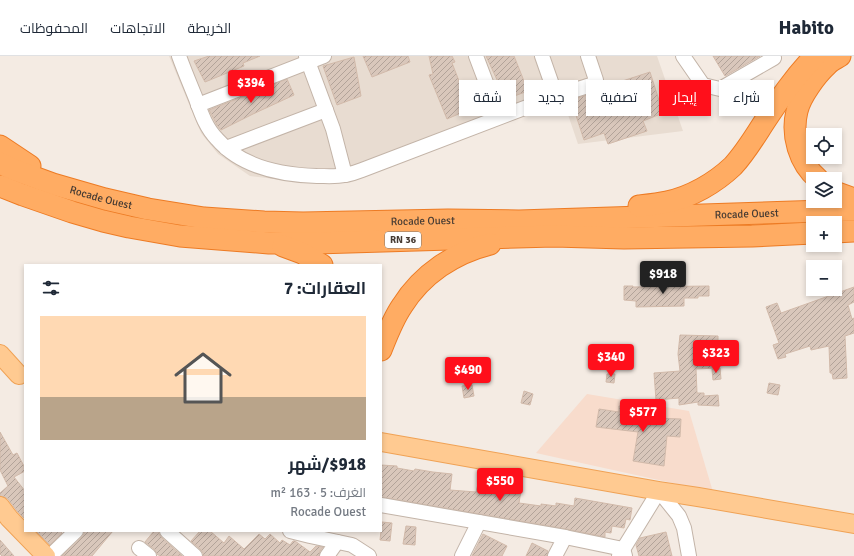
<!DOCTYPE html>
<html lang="ar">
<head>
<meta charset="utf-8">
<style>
	body { margin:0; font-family:Signika,Cairo,sans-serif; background:#f6f6f7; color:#1f2937; direction:rtl; height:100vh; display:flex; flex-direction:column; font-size:15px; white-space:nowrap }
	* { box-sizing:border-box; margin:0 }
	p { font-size:13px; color:#747a83 }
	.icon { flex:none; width:22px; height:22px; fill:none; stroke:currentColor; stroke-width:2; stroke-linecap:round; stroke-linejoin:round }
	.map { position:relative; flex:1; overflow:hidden; direction:ltr }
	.side { position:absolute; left:24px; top:208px; width:358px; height:268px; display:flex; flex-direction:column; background:#fff; border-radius:0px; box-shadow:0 2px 6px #0003; direction:rtl }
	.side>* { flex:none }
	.guide { position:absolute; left:394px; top:24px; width:380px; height:36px; direction:rtl; display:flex; gap:8px }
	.tools { position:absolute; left:806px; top:72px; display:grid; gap:8px }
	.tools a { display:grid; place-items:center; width:36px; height:36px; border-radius:0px; background:#fff; box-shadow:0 2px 6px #0003; font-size:20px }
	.price { position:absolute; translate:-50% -34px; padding:0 9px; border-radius:4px; background:#ff0f1b; color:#fff; font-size:13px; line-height:26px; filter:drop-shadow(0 1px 2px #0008) }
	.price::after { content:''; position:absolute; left:50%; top:24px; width:12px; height:9px; margin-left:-6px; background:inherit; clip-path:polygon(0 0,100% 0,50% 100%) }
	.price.on { background:#222; color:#fff }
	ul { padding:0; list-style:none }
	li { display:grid; align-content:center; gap:8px; height:212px; padding:0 16px }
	li span { display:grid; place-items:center; height:124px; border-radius:0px; color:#555 }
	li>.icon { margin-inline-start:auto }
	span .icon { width:72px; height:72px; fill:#fffc; stroke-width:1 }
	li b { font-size:17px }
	h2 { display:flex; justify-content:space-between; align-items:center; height:48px; padding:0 16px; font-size:17px }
	.pill { padding:0 14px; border-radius:0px; background:#fff; box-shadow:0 2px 6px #0003; font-size:14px; line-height:36px }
	.pill.on { background:#ff0f1b; color:#fff }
	header { display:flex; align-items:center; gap:24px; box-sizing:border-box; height:56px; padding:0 20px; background:#fff; border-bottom:1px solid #e0e1e3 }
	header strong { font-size:19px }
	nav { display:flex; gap:22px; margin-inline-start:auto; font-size:14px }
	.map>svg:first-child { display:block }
	.residential { fill:#e8dcd1 }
	.commercial { fill:#f8dccc }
	.building { fill:url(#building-hatch); stroke:#d2baaa }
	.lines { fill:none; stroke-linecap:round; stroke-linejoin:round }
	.minor-casing { stroke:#c3b4a8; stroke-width:16 }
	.major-casing { stroke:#f0a255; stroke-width:20 }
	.highway-casing { stroke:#ed7b24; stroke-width:23 }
	.minor { stroke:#fff; stroke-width:14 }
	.major { stroke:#ffca91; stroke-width:18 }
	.highway { stroke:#ffac63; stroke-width:21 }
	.labels { text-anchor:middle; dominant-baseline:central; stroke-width:4; stroke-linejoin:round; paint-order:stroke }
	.shield { fill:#fff; stroke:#7e7670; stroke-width:1 }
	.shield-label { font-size:10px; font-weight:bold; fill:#463b33 }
	.street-label { font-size:11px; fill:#463b33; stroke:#fff }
</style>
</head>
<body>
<header>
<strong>Habito</strong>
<nav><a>الخريطة</a><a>الاتجاهات</a><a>المحفوظات</a></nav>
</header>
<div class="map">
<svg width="854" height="500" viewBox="0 0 854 500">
	<defs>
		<pattern id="building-hatch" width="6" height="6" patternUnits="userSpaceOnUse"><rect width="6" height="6" fill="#d9c7bb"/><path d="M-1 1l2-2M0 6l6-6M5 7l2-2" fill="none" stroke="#b2a399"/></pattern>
	</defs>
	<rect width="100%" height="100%" fill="#f4ebe3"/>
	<path class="residential" d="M169,0H657L683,75L578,88L563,44L349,127L300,126L250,120L218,98L201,77Z"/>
	<path class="commercial" d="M587,338L689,355L713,436L536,397Z"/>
	<g class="building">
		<path d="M209,0H260L243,7L244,10L205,26L194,5Z"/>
		<path d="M363,0H408L410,6L372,21Z"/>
		<path d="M429,0H452L455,6L452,7L470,53L447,63L429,19L433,18Z"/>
		<path d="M486,0H514L528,35L506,43Z"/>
		<path d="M713,0H760L725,20Z"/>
		<path d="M354,1L361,40L337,49L323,10Z"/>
		<path d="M650,16L663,57L643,65L647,75L608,88L604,77L584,84L571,44L597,36L601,32Z"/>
		<path d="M287,23L294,39L253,58L221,74L217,69L209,54Z"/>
		<path d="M624,230H633V231L709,230V240H698V242H684V250L636,251V245L624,244Z"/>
		<path d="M854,231V246L848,249L852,263L854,262V277L845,280L847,322L833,323L832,317H830L829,290L811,294L810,290L785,298L786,301L778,303L773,289L779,287L766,251L777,247L781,257Z"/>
		<path d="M680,279L718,280V294H716L717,312L696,313L697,337H704V340L718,339L719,350L698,349V346L679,349V342L656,344L654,317L680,315L678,298Z"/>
		<path d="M720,312L721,323L713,324L712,313Z"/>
		<path d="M607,318H615L614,327L606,326Z"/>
		<path d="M769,327L780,329L778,339L767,337Z"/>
		<path d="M472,329L474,340L464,342L462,330Z"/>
		<path d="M524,335L533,338L530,349L521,347Z"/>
		<path d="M619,350H629V361L681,363L680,381L667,380L664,410L633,405L638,376L596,371L599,353L619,356Z"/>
		<path d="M0,376L13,399L17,397L25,412V415L14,421L25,435V463L17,455L8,443L4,441L0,440V437L8,430L0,414Z"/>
		<path d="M381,409L397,410V412L414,415L415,413L433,416L452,418L450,434L476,436L478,428L488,429V425L522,429L519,447L541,450V448L556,450V447L574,450L575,442L632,452L630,464L626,463L624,472L612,470L611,477L605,476V481L566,473L381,441Z"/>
		<path d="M382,466L392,467L390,485L380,484Z"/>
		<path d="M406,470L416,471L415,489L403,488Z"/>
		<path d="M36,475H60L62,477L50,489Z"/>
		<path d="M84,475H113L92,500H62L82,481L84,478Z"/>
		<path d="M154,475H159V478L161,481L182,500H160L157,498L154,493L145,486Z"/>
		<path d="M200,475H210L224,487L229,480L244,493L259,478L265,483L270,478L280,487L282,484L290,489L293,485H295L310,496L316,490L323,491L320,495L319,500H203V497L201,494L191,485Z"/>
		<path d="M666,476L672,500H639L636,489L640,482Z"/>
		<path d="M483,478L507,490L502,500H472Z"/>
		<path d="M0,484L14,500H2L0,498Z"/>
		<path d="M532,487L548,495L547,500H526Z"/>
	</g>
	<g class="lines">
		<g class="minor-casing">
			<g id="minor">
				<path d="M179,0C184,14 190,28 196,43C201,57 206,72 217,83C241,111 282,119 317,120C326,120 336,121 345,119C351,118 357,116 362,114L556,40L542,0"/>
				<path d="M306,0L333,73L345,119"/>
				<path d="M476,0L499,61"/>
				<path d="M683,0L703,29L720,33L774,2"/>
				<path d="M556,40L594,28L596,24L588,0"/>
				<path d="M198,49L324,0"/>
				<path d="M226,92L326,54"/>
				<path d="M381,449L565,481L623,493L625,500"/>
				<path d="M167,475L195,500"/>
				<path d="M290,475L310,480L352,489L369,500"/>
				<path d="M139,492L149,500"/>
				<path d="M50,500L76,475"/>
				<path d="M327,500L337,486"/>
				<path d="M462,500L479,466"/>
				<path d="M555,500L565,481"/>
				<path d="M619,500L659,435L679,460L684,472L689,500"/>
			</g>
		</g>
		<g class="major-casing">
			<g id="major">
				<path d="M0,298L19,319"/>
				<path d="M381,386L659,435L698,441L854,468"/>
				<path d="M0,450L9,462L46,500"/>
			</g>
		</g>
		<g class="highway-casing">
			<g id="highway">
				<path d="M0,90L30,110"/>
				<path id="s1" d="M0,107L12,113L53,128L105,143L148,153L204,162L264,166L303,167L448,164L519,165L854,154"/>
				<path d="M818,123C799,107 791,79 797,55C800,41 816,19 827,9C830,5 835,3 840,0"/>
				<path d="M0,130L23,139L72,156L103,165L129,171L180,180L269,187H316L554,180L624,182L752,180L813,177"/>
				<path d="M835,136L854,143"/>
				<path d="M639,150C648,149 658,148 667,146C691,141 715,127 733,110C745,97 754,82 763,68C779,44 795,20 815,0"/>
				<path d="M835,176L854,175"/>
				<path d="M283,190L302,197L322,209"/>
				<path d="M381,294C387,279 393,263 402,250C422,218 454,197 490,188"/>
			</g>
		</g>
		<use href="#minor" class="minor"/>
		<use href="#major" class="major"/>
		<use href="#highway" class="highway"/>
	</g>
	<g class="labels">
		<rect class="shield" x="385" y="176" width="36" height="16" rx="3"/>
		<g class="shield-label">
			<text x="403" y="184">RN 36</text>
		</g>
		<g class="street-label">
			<text stroke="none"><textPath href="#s1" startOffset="107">Rocade Ouest</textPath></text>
			<text stroke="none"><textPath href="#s1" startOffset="755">Rocade Ouest</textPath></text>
			<text stroke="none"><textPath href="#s1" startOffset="431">Rocade Ouest</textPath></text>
		</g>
	</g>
</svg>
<div class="tools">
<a><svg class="icon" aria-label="locate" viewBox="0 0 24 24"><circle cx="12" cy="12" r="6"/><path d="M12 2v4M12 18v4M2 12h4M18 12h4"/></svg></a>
<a><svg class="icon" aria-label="layers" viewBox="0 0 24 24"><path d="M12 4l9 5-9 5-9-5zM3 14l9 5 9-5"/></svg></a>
<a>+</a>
<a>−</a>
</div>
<b class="price" style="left:251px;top:48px">$394</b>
<b class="price on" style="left:663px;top:239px">$918</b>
<b class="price" style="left:716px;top:318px">$323</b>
<b class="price" style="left:611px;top:322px">$340</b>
<b class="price" style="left:468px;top:335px">$490</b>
<b class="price" style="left:643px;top:377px">$577</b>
<b class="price" style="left:500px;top:446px">$550</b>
<div class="guide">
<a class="pill">شراء</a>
<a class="pill on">إيجار</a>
<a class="pill">تصفية</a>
<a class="pill">جديد</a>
<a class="pill">شقة</a>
</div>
<section class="side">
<h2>العقارات: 7<svg class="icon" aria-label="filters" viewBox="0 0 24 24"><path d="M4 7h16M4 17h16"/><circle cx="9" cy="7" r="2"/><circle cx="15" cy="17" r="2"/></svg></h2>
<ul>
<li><span style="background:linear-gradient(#ffd9b3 65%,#b9a48a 0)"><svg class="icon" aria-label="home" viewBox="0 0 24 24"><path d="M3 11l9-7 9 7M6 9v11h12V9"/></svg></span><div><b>$918/شهر</b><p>الغرف: 5 · 163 m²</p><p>Rocade Ouest</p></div></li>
</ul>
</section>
</div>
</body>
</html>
